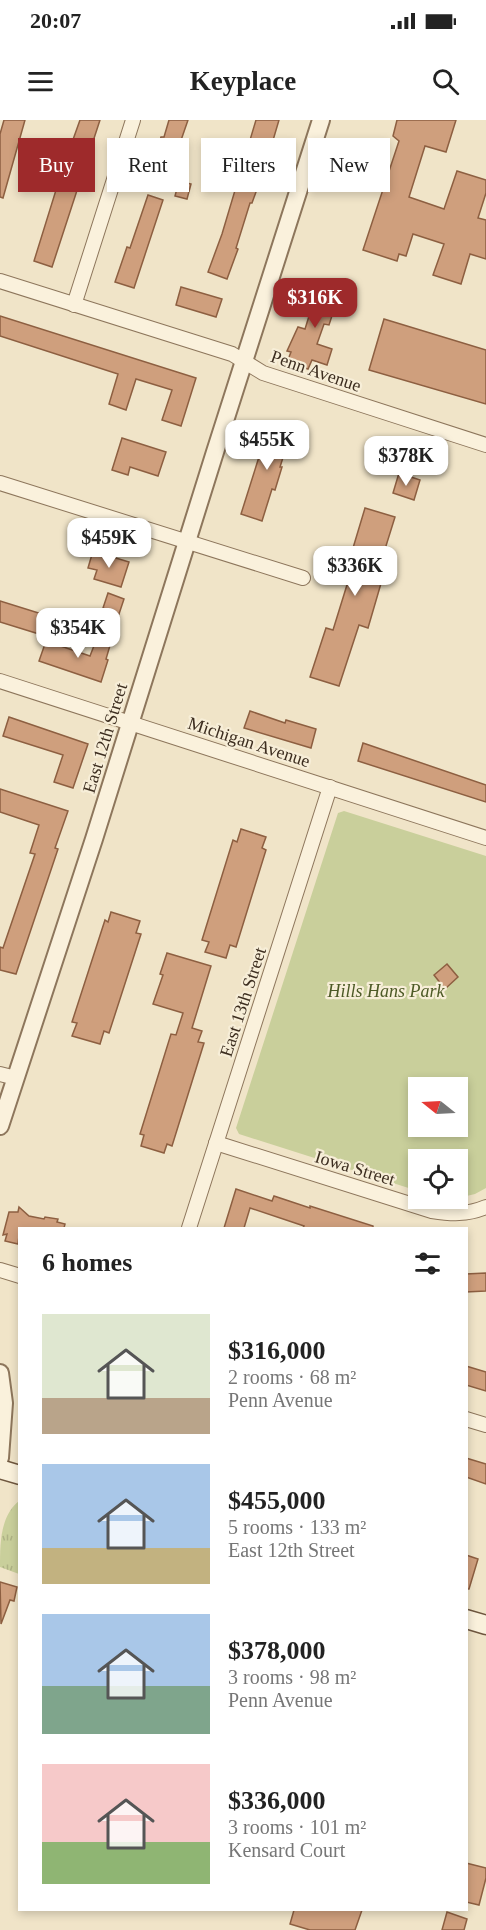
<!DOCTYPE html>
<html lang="en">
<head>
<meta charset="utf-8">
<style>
	body { margin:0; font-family:Georgia,serif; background:#f6f6f6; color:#222; height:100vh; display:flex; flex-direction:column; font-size:22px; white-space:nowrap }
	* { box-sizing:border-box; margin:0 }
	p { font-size:20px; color:#767676 }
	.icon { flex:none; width:33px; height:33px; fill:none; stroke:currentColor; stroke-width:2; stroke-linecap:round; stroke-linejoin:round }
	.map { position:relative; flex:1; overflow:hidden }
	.drawer { position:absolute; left:18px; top:1107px; width:450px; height:684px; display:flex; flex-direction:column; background:#fff; border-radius:0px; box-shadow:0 3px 9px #0003 }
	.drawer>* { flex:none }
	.top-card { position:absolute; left:18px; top:18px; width:450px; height:54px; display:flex; gap:12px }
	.needle { width:39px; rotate:288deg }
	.controls { position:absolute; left:408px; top:957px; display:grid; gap:12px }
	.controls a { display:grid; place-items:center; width:60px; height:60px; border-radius:0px; background:#fff; box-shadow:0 3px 9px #0003; font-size:30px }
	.price { position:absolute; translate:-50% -51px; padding:0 14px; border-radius:12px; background:#fff; color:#222; font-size:20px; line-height:39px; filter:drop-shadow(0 2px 3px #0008) }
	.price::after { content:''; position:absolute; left:50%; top:36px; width:18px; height:14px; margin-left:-9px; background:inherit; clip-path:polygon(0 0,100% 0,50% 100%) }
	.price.selected { background:#9e2a2b; color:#fff }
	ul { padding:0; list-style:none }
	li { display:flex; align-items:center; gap:18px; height:150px; padding:0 24px }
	li span { display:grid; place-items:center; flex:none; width:168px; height:120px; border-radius:0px; color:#555 }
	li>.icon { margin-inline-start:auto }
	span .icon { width:72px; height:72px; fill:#fffc; stroke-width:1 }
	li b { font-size:26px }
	h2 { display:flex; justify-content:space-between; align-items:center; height:72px; padding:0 24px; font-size:26px }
	.chip { padding:0 21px; border-radius:0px; background:#fff; box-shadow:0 3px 9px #0003; font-size:21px; line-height:54px }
	.chip.selected { background:#9e2a2b; color:#fff }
	.status { display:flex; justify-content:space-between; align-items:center; height:42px; padding:0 30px; background:#fff; direction:ltr }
	.status svg { height:16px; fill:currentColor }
	header { display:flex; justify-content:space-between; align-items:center; height:78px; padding:0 24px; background:#fff; font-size:27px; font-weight:600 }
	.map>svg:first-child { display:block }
	.grass { fill:url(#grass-tufts) }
	.green { fill:#c9cf9b; fill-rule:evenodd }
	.building { fill:#cf9f7d; stroke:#8d5f41; stroke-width:1.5 }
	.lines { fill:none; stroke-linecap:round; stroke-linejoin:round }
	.minor-casing { stroke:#8d765c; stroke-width:16 }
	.tertiary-casing { stroke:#8d765c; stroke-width:20 }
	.secondary-casing { stroke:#6f573f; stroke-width:21 }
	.minor { stroke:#faf1dc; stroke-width:14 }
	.tertiary { stroke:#faf1dc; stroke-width:16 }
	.secondary { stroke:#faf1dc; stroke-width:18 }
	.labels { text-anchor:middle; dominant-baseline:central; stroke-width:4.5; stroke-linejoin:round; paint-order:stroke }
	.street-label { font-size:18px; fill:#3d2e20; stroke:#f7eed8 }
	.park-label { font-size:18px; font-style:italic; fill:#4d5a26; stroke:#f7eed8 }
</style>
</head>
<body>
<div class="status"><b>20:07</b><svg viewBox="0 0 49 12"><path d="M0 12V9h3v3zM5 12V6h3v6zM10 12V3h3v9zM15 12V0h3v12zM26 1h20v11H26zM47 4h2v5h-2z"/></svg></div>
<header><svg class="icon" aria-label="menu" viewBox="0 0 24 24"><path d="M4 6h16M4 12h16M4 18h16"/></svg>Keyplace<svg class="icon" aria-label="search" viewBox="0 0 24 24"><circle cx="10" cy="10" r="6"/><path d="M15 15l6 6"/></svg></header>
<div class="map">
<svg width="486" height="1810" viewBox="0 0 486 1810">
	<defs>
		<pattern id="grass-tufts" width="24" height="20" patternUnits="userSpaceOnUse" patternTransform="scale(1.5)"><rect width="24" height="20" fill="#c9cf9b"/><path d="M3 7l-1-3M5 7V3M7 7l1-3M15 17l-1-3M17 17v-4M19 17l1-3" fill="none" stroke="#aeb285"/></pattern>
	</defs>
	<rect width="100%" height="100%" fill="#f0e4c8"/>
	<path class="grass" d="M19,1381V1454L0,1447C0,1424 0,1396 19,1381Z"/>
	<path class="green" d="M344,691L486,736V1068L475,1074L458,1078V1040H418V1071L239,1014L236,1008L338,693ZM418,968H458V1006H418Z"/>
	<g class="building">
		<path d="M4,0H25L3,78L0,77V14Z"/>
		<path d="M80,0H100L52,147L34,141L61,54L51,50L54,39L65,42Z"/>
		<path d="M169,0H188L169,55L150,49L161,17H164Z"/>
		<path d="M256,0H279L266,44L252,83H250L236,128L238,129L227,159L208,152L222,114Z"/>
		<path d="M397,0H456L446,32L425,26L409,77L444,89L457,51L486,60V73L478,98L486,100V139L470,134L461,164L433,155L444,124L413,114L406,136L399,134L397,141L363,130L399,21L393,16Z"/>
		<path d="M179,61L191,64L187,79L175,76Z"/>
		<path d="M148,75L163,80L134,168L115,162L127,127L130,128Z"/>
		<path d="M320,161L341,168L329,205L324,204L317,224L332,229L327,245L312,240L308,249L287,242L291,232L287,231L298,207L305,209Z"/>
		<path d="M181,167L222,179L216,197L176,185Z"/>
		<path d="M0,196L196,258L181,306L162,300L172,270L136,259L126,290L109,284L118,254L0,216Z"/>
		<path d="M384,199L486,230V284L369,250Z"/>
		<path d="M270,302L292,309L280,347H282L275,370L272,369L262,401L241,394Z"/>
		<path d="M122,318L166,332L158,356L130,347L128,355L112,350Z"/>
		<path d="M399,353L420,360L414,380L393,373Z"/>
		<path d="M365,388L395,397L376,458L382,460L368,508L359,505L339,566L310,557L326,508L333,510L355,439L350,438Z"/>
		<path d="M93,431L129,442L121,467L94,459L97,450L88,448Z"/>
		<path d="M108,473L124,479L119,494L103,488Z"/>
		<path d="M0,481L45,495L39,514L0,502Z"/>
		<path d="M97,518L111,522L106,539L108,540L101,562L39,541L46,521L90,536Z"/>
		<path d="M250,591L285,603L286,600L316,609L311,628L244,608Z"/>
		<path d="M9,597L88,624L73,668L54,662L63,635L3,616Z"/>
		<path d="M363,623L486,665V682L358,641Z"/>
		<path d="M0,669L68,691L55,728L58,729L16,854L0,850V827L3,828L35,734L30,733L39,705L0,692Z"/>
		<path d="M241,709L266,717L262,728L266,730L236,827L230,825L226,838L205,832L209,822L202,820L233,720L237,722Z"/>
		<path d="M111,792L140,801L136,813L141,814L109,913L104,911L100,924L72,916L77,903L72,902L105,800L108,802Z"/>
		<path d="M167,833L211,846L192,908L202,911L198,922L204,923L172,1026L167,1024L164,1033L141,1026L144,1015L140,1014L171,914L176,915L183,893L153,884L163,855L160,854Z"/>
		<path d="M447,844L458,857L445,869L434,855Z"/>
		<path d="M236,1069L272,1081L274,1076L310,1088V1086L373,1106V1108H303L304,1106L250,1088L244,1108H224Z"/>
		<path d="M19,1087L29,1096L44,1099L45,1097L58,1099L57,1102L65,1104L64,1108H20L18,1124L5,1121L7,1114L3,1115L9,1092H18Z"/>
		<path d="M486,1153V1171L466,1172V1154Z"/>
		<path d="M466,1246L486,1252V1271L466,1265Z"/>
		<path d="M466,1338L486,1344V1364L466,1357Z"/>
		<path d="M466,1435L478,1439L469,1469H466Z"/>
		<path d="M0,1462L17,1467L14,1481L10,1480L1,1504Z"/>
		<path d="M466,1743L486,1748V1758L479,1785L466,1782Z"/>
		<path d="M294,1790H362L355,1810H310L290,1804Z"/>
		<path d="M447,1792L467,1799L464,1810H442Z"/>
	</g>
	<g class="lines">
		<g class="minor-casing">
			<g id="minor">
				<path d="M0,161L232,234L263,253L486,325"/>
				<path d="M74,185L133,0"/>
				<path d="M0,363L303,458"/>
				<path d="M0,561L486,718"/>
				<path d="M0,954L16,958"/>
				<path d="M216,1023L432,1091C451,1094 467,1095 486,1087"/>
				<path d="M189,1108L330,667"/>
				<path d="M0,1150L20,1156"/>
				<path d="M466,1299L486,1305"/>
			</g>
		</g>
		<g class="tertiary-casing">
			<g id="tertiary">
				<path d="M0,1006L94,719L215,332L321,0"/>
				<path d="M0,1253L4,1283L0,1338"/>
			</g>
		</g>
		<g class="secondary-casing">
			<g id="secondary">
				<path d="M0,1349L20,1355"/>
				<path d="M466,1499L486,1505"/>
			</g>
		</g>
		<use href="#minor" class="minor"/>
		<use href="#tertiary" class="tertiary"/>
		<use href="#secondary" class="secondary"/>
	</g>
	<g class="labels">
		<g class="street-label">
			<text transform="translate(316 251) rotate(19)">Penn Avenue</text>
			<text transform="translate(105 618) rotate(-73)">East 12th Street</text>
			<text transform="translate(249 622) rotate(18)">Michigan Avenue</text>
			<text transform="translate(243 882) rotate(-72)">East 13th Street</text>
			<text transform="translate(355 1048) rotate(17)">Iowa Street</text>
		</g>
		<g class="park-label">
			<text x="386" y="871">Hills Hans Park</text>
		</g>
	</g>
</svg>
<div class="controls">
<a><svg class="needle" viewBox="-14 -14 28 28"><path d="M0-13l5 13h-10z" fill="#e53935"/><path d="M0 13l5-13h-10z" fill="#767676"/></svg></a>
<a><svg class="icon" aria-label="locate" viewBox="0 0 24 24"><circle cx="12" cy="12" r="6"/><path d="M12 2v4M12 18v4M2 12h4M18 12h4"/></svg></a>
</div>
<b class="price selected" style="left:315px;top:209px">$316K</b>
<b class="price" style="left:267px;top:351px">$455K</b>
<b class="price" style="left:406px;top:367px">$378K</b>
<b class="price" style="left:109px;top:449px">$459K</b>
<b class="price" style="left:355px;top:477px">$336K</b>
<b class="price" style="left:78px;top:539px">$354K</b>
<div class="top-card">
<a class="chip selected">Buy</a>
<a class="chip">Rent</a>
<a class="chip">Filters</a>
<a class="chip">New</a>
</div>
<section class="drawer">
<h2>6 homes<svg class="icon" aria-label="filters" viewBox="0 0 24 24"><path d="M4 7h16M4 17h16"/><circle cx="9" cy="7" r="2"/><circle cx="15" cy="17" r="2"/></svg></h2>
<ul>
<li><span style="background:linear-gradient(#dfe7d0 70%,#b9a48a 0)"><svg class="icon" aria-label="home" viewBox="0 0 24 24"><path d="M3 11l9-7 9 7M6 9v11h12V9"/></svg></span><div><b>$316,000</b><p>2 rooms · 68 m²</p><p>Penn Avenue</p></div></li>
<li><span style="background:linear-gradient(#a9c7e8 70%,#c2b280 0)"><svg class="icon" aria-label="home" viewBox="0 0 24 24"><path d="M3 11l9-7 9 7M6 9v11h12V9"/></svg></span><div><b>$455,000</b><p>5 rooms · 133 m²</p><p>East 12th Street</p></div></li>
<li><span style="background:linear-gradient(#a9c7e8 60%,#7fa58c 0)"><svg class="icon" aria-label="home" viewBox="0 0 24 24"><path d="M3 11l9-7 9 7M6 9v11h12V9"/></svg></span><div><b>$378,000</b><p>3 rooms · 98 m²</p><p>Penn Avenue</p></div></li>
<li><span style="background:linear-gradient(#f6c9c9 65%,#8fb573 0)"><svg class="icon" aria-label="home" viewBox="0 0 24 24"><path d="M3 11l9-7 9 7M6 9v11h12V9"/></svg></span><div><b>$336,000</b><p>3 rooms · 101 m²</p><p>Kensard Court</p></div></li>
</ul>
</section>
</div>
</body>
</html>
